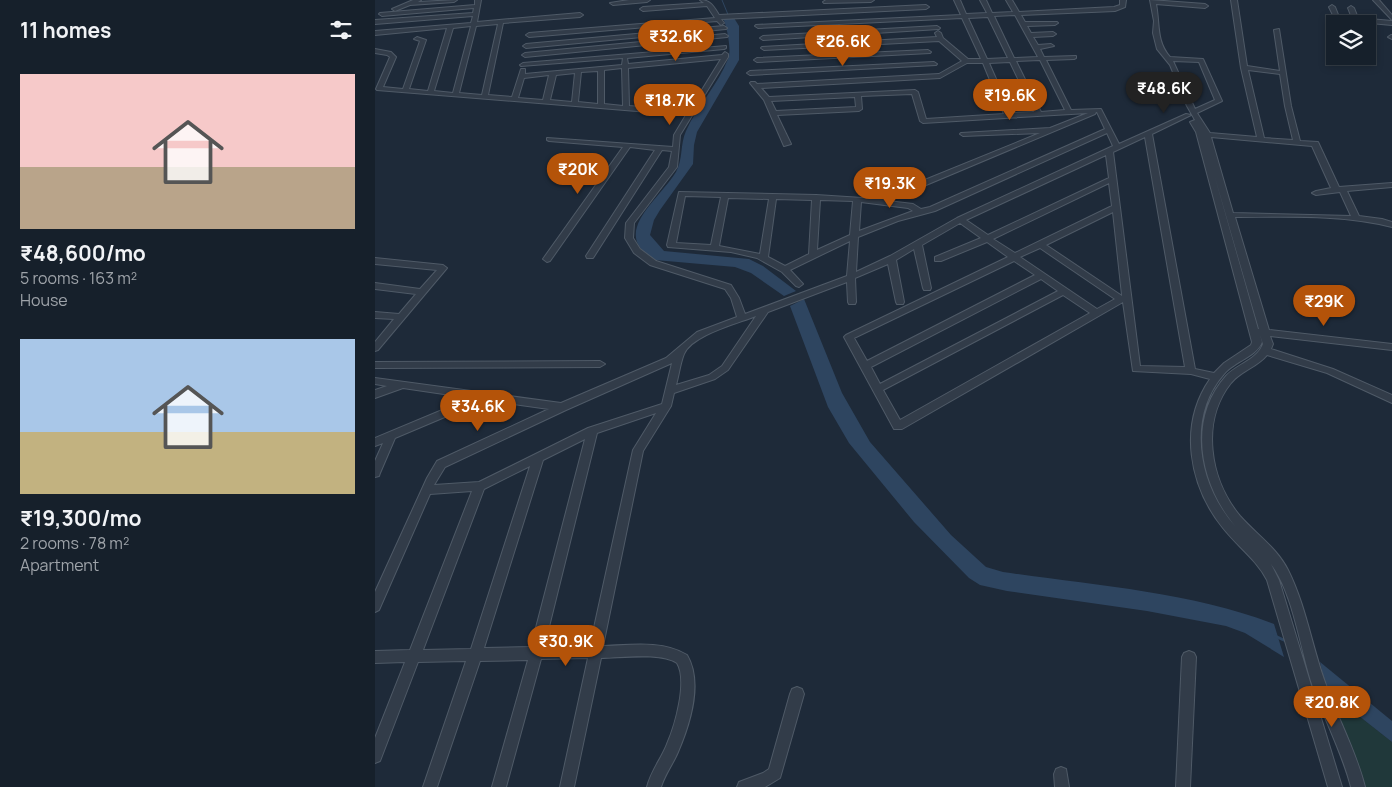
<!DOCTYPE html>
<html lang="en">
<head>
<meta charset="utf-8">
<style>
	body { margin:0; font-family:Manrope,sans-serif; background:#232d37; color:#f1f3f6; height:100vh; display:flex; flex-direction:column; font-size:19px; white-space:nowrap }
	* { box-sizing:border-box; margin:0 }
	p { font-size:16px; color:#9ea3a9 }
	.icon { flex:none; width:28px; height:28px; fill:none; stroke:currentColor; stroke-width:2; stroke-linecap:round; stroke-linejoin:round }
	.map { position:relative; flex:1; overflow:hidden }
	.panel { display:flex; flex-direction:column; background:#16202b; width:375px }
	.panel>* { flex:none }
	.tools { position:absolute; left:951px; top:15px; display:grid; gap:10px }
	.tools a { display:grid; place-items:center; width:50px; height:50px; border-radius:0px; background:#16202b; box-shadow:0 2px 8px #0003,0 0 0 1px #353e47; font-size:25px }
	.price { position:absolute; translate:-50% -42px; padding:0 11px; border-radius:18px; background:#b45309; color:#fff; font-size:16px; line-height:32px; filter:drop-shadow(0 1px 2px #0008) }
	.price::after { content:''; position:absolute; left:50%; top:30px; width:15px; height:11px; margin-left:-8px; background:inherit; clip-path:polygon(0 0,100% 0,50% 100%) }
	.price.on { background:#222; color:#fff }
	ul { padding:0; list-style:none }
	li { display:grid; align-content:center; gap:10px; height:265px; padding:0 20px }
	li span { display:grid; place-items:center; height:155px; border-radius:0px; color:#555 }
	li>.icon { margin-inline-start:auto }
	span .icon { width:90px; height:90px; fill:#fffc; stroke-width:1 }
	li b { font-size:21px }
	h2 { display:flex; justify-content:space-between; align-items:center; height:60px; padding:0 20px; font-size:21px }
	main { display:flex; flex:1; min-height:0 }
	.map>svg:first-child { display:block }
	.green { fill:#20383a }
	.water { fill:#2e4560 }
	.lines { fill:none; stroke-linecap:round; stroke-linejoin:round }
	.stream-far1 { stroke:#2e4560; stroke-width:1 }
	.stream { stroke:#2e4560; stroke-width:3 }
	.minor-casing { stroke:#4f5a67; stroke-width:2 }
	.minor { fill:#323c49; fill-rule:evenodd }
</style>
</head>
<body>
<main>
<section class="panel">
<h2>11 homes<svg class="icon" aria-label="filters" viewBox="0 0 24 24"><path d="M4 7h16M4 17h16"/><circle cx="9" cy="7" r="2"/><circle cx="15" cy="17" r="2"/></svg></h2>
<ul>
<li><span style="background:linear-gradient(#f6c9c9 60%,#b9a48a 0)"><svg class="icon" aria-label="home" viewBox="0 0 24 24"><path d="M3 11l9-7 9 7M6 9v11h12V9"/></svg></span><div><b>₹48,600/mo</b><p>5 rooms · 163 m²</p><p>House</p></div></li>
<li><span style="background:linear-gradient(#a9c7e8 60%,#c2b280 0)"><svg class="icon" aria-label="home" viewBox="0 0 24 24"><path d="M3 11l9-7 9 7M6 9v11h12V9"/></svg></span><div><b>₹19,300/mo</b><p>2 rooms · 78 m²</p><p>Apartment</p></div></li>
</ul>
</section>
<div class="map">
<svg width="1017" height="787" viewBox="0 0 1017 787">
	<rect width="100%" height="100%" fill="#1e2a39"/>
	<path class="green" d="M951,690L1017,742V787H985Z"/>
	<g class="water">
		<path d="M348,18H359L364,26V60L322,132L319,145L318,164L285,210L279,220L275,235L289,251L374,259L388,266L421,291L409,296L376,273L360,267L280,260C233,234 285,199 301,172C308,160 305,144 311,131C322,106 343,85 353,59C357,51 352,27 348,18Z"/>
		<path d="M429,299L467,393L495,442L576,535L611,567L628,572C716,585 816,592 899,624L909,657L870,633L851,626L772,611L632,591L605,585L594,578L539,522L474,443L453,407L415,306Z"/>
		<path d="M945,662L1017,721V742L951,690Z"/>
	</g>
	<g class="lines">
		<path class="stream-far1" d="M347,0L354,17"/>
		<path class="stream" d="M900,636L913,642"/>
		<g class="minor-casing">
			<g id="minor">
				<path d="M38,0H46L43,2L82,0L79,2L35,5L20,11L17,9Z"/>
				<path d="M100,0H106L102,22L205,13L208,15L205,17L128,23L113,95L137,97L146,69H150V74L247,65L248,58L146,66L145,65L148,63L351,46V48L349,49L252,58L253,64L347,55L350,52L353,54V57L305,135L302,167L259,223L258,238L265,249L281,261L356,285L364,298L370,314L472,276L475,241L415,270L428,284L424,287L421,286L407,272L382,258L356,252L293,247L292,245L304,192L441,195L503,199L665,133L588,136L585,134L586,133L675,128L713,113L548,123L545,121L537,94L486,96L487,109L484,111L402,115L416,144L409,146L389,100L375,83L376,82H380L382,84L564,74L587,61L564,41L389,50L386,48L387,47L562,37L560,33L563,31L566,33L568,38L593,59H606L587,18L383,28L380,26L381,25L586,15L579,0H585L591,14L612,13L605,0H611L617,13L638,12L631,0H637L644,12L739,7L745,5V0H751L750,7L740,11L646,15L650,22H682L683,23L680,25L652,26L656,33L678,32L681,34L678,36L658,37L663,45L676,44L679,46L665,49L669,57L701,56V58L699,59L671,60L696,110L726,109L744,144L811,114L816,115L777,134L820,369L839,373L849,363L876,345L877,342L821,132L815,122L820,120L812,106L795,65L782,49L778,33L779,21L775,0L830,4L833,6L830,8L781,4C785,24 781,41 795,57L828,59L847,101L822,113L835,133L882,137L866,68L856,0H862L872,66L905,71L899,30L904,29L916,106L925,141L943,142L964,187L1017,183V187L972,191L984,216L1007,219L1017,222V227C968,214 910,217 860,217L894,330L1017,344V350L895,336L898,344L896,349L958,369L1017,395V403L952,373L892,355C882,367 866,371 856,383C825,422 835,480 865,516C881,534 902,548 913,570C931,606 937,647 951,685C963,719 981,751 990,787H976C967,752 950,721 938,687C925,649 919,595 896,564L904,580L967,787H953L892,580C881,559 863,547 848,528C814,486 803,425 835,379L816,374L758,371L748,302L527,429H519L469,337L471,335L633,257L612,242L566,261H560V257L606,238L585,223L547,245L556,288L555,290H549L548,288L539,249L521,260L529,302L528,304H522L521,302L513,264L480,278L481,302L480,304H474L473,302L472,282L393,312L353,370L340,379L299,393L296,406L268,451L228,646C255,645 288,640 312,655C328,682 315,724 303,752C298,764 290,774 286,787H272C276,771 286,759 292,744C300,726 313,681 302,663C285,652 246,658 226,658L199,787H185L213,658L166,659L131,787H117L153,660L105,661L62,787H48L91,661L43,662L5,761L0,763V738L30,662L0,663V651L35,650L97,491L55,494L4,610L0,612V592L52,478L62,461L174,409L110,400L20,438L5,473L4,476L0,477V461L8,443L0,446V438L96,398L28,388L0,398V390L12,386L0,384V378L186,403L291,358L322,332L362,317L356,298L350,289L275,265L259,253L250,238L251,223L294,167L297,151L287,150L218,258H212L211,256L280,150L255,147L175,261L172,262L168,259L248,147L174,141L172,140V138L298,147L299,135L311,115L2,90L1,89L15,57L12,55L0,53V49L16,52L21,57L8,87L28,89L45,41L39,39L42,37L51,40L34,89L53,91L72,28L0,35V31L96,23L98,16L0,24V20L98,13L99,8L7,16L4,14L5,13L100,5ZM640,15L663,57L639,58L619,16ZM613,17L633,58L612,59L593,18ZM123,24L107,95L84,93L101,26ZM96,26L78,93L59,91L78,28ZM346,59L314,111L254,106L253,68ZM665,60L690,110L666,112L641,61ZM798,61L824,62L840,100L820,109ZM635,62L659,112L636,113L614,63ZM592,63H608L629,114L551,119L543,92L540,90L394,97L386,88L565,78ZM247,68L248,106L229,104V70ZM873,70L905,74L910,106L918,140L889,138ZM223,71V104L203,102L206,72ZM200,73L197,102L175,100L181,75ZM174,75L168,100L143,98L149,78ZM480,97L481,107L401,111L396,101ZM721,112H722L730,129L555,207L546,209L538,204L513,201L720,114ZM732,133L738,146L582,218L515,256L481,272L483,237L523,221L560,211ZM770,137L810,367L765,366L738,152ZM836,137L937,146L956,188L941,191L937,193L941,195L965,192L976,216L858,213ZM731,155L734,178L613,235L591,220ZM839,174L884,329H883ZM734,183L737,206L640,253L618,239ZM310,196L346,197L336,245L301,243ZM353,198L394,199L385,254L344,246ZM401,199L437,200L434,254L410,266L393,257ZM445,200L478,201L475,235L442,250ZM486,202L533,208L538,211L484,231ZM738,212L747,295V296L671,245ZM665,248L740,299L722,309L645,257ZM639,261L660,275L492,361L479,338ZM666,279L683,291L505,384L496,367ZM688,295L715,313L525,420L508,390ZM381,316L347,366L334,375L301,385C304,375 305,364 309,354C317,335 361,324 381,316ZM885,335L888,344C882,360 862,364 851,376C811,421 826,486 861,527C824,487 810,418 849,374C860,361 881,357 887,342ZM297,363L287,404L213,428L104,482L59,485L70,467L191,410ZM281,413L258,450L215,646L169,647L222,433ZM210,439L156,647L109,648L168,460ZM155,466L96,649L48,650L109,489Z"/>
				<path d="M254,0H275L272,2L238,5L235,3Z"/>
				<path d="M325,0C336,0 339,7 344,15L551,5L554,7L551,9L346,19L349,23L346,25L342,21L154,37L151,35L154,33L340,18L332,6L268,11L265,9L268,7L329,3Z"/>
				<path d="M451,0H499L496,2L449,3L448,2Z"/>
				<path d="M998,0H1004L1017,15V20Z"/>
				<path d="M957,5L960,7L964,17L977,18L973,8L976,6L979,8L983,18L1017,21V25L984,22V24H980L978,21L960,19L954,7Z"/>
				<path d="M349,26L352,28L351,29L151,48L148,46L151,44Z"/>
				<path d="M562,26L565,28L564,29L388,40L385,38L388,36Z"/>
				<path d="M350,34L353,36L352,37L150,57L147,55L150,53Z"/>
				<path d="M1016,35H1017V39L1013,37Z"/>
				<path d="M553,50L556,52L555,53L382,62L379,60L382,58Z"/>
				<path d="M559,62L562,64L561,65L375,75L372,73L375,71Z"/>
				<path d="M0,258L68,265L72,268L3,350L0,351V342L19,319L0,318V312L24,314L41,294L0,289V283L45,289L62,270L0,264Z"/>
				<path d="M225,361L230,364L225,367L0,368V362Z"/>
				<path d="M814,651L819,653L821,657L815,787H801L807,657L809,653Z"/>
				<path d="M422,687L427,689L429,694L405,778L390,787H362L364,782L388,773L394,769L415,694L417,689Z"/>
				<path d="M686,767L691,769L694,787H680L679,774L681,769Z"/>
			</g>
		</g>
		<use href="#minor" class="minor"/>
	</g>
</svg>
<div class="tools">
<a><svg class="icon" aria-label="layers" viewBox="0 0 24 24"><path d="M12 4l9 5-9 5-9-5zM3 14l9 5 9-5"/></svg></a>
</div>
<b class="price" style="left:301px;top:62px">₹32.6K</b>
<b class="price" style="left:468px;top:67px">₹26.6K</b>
<b class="price on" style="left:789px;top:114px">₹48.6K</b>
<b class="price" style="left:635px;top:121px">₹19.6K</b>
<b class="price" style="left:295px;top:126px">₹18.7K</b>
<b class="price" style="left:203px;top:195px">₹20K</b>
<b class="price" style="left:515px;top:209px">₹19.3K</b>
<b class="price" style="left:949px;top:327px">₹29K</b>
<b class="price" style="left:103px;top:432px">₹34.6K</b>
<b class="price" style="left:191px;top:667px">₹30.9K</b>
<b class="price" style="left:957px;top:728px">₹20.8K</b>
</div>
</main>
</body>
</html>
